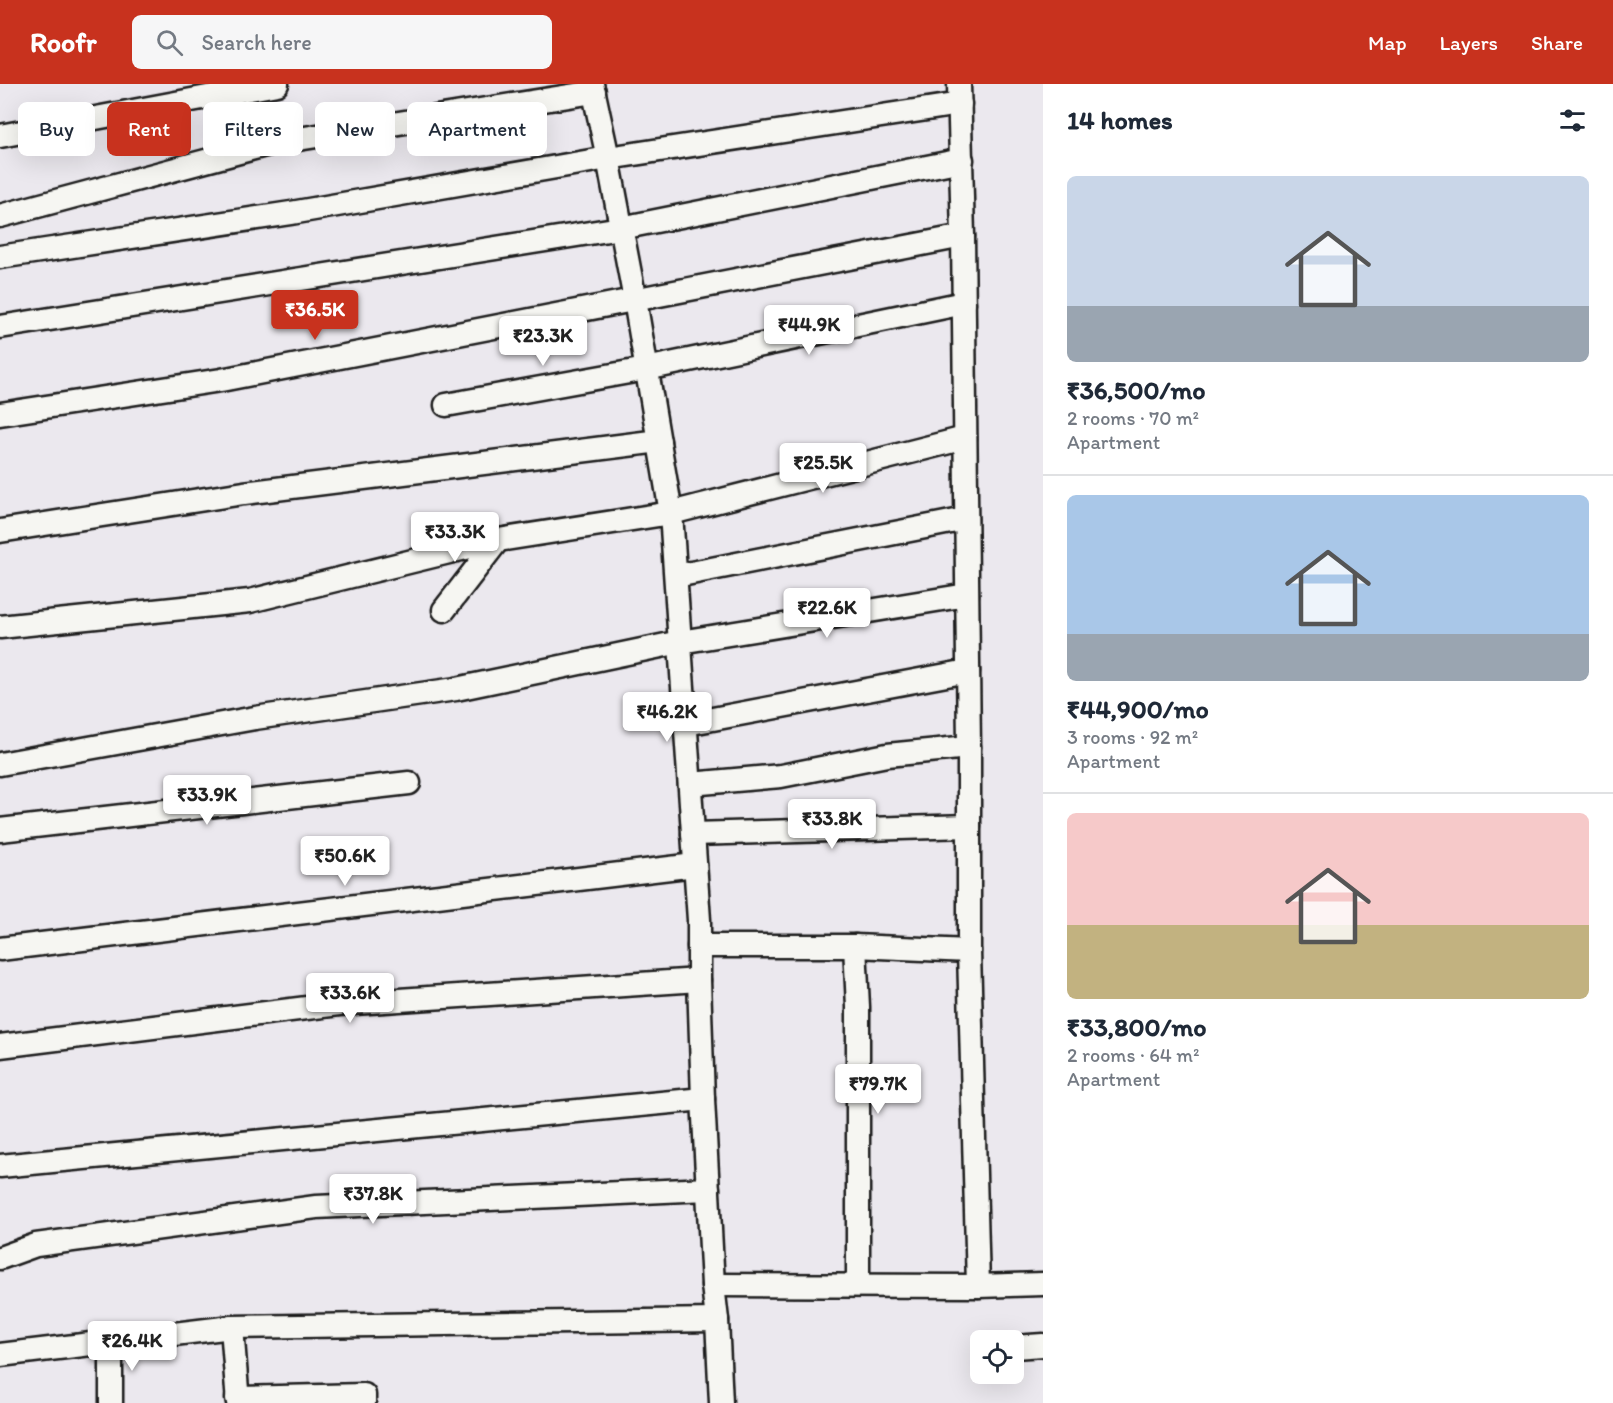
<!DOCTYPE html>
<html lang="en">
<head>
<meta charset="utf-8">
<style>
	body { margin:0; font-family:Itim,sans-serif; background:#f6f6f7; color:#1f2937; height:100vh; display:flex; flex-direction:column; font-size:22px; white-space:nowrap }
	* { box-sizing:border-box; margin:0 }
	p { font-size:20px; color:#747a83 }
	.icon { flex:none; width:33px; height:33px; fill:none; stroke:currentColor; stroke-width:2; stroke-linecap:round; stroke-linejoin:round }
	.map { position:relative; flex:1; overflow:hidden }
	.panel { display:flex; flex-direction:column; background:#fff; width:570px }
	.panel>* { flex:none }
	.top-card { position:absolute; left:18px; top:18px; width:570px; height:54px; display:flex; gap:12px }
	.fabs { position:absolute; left:970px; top:1246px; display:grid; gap:12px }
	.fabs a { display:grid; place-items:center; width:54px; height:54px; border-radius:9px; background:#fff; box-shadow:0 6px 24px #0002; font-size:30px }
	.price { position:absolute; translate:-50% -51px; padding:0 14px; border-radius:6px; background:#fff; color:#222; font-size:20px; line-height:39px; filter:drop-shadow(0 2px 3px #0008) }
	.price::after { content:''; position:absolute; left:50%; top:36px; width:18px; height:14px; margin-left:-9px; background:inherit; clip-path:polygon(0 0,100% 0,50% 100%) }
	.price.current { background:#c8321e; color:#fff }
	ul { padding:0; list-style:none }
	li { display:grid; align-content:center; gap:12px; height:318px; padding:0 24px }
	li+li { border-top:2px solid #e0e1e3 }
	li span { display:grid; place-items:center; height:186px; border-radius:9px; color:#555 }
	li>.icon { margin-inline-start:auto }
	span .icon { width:108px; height:108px; fill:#fffc; stroke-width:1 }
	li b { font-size:26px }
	h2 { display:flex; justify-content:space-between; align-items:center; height:72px; padding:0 24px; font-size:26px }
	.chip { padding:0 21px; border-radius:9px; background:#fff; box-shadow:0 6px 24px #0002; font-size:21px; line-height:54px }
	.chip.current { background:#c8321e; color:#fff }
	header { display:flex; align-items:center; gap:36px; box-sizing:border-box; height:84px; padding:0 30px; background:#c8321e; color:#fff }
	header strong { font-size:28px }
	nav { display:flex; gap:33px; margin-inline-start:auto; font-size:21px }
	.search { width:420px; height:54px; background:#f6f6f7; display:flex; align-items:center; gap:15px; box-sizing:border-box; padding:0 21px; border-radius:9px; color:#747a83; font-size:22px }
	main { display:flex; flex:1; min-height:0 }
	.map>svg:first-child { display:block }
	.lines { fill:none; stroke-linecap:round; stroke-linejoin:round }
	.minor-casing { stroke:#1c1c1c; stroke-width:27 }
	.minor { stroke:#f6f6f2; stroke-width:22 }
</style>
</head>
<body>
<header>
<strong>Roofr</strong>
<div class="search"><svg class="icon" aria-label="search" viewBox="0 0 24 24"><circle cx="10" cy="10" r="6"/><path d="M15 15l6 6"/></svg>Search here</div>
<nav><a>Map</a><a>Layers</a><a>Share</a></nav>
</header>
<main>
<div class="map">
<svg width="1043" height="1319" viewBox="0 0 1043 1319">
	<rect width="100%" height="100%" fill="#ebe8ee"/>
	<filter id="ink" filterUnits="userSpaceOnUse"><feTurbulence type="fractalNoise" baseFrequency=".0167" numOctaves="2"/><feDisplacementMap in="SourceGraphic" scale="12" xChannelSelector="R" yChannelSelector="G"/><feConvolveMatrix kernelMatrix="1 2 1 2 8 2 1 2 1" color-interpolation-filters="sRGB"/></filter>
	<g filter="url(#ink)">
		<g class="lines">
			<g class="minor-casing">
				<g id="minor">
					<path d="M592,0L608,74L635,216L671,429L699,836V896L703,1015L713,1201L717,1236L721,1319"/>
					<path d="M959,0L963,152L969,663V867L978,1202"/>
					<path d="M0,52L277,0"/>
					<path d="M0,132L273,59L594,8"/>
					<path d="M0,173L291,129L608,74L960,20"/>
					<path d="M0,243L621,144L962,76"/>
					<path d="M446,321L646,285L964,219"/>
					<path d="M0,330L221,296L963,152"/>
					<path d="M0,447L244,409L659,357"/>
					<path d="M676,492L966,435"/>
					<path d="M444,526L498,456"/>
					<path d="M0,543L250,517L498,456L671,429L965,354"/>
					<path d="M686,640L968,587"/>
					<path d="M0,680L255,634L456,605L680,558L967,511"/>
					<path d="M690,700L781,692L887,671L969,663"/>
					<path d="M0,746L409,699"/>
					<path d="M693,750L969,742"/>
					<path d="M699,862H855L969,867"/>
					<path d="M855,862L858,923V1201"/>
					<path d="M0,865L695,781"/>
					<path d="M0,962L339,920L699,896"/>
					<path d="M0,1082L703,1015"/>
					<path d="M0,1174L36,1161L316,1123L708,1105"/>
					<path d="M713,1201L978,1202L1043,1200"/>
					<path d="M232,1243L238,1319"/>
					<path d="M111,1258V1319"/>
					<path d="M1014,1263L1043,1261"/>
					<path d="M0,1271L232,1243L717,1236"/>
					<path d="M237,1314L364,1311V1319"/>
				</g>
			</g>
			<use href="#minor" class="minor"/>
		</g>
	</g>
</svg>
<div class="fabs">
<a><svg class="icon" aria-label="locate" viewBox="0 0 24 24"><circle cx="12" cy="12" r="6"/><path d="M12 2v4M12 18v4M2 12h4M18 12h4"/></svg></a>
</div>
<b class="price current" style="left:315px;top:257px">₹36.5K</b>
<b class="price" style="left:809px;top:272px">₹44.9K</b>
<b class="price" style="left:543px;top:283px">₹23.3K</b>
<b class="price" style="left:823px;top:410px">₹25.5K</b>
<b class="price" style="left:455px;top:479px">₹33.3K</b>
<b class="price" style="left:827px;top:555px">₹22.6K</b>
<b class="price" style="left:667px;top:659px">₹46.2K</b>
<b class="price" style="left:207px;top:742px">₹33.9K</b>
<b class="price" style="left:832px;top:766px">₹33.8K</b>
<b class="price" style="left:345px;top:803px">₹50.6K</b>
<b class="price" style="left:350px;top:940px">₹33.6K</b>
<b class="price" style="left:878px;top:1031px">₹79.7K</b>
<b class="price" style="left:373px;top:1141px">₹37.8K</b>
<b class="price" style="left:132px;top:1288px">₹26.4K</b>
<div class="top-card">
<a class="chip">Buy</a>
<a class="chip current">Rent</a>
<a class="chip">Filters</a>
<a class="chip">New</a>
<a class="chip">Apartment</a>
</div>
</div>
<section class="panel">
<h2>14 homes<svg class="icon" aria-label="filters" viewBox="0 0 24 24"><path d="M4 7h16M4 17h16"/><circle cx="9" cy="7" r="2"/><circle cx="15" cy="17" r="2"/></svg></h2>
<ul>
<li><span style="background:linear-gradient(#c9d6e8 70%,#9aa5b1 0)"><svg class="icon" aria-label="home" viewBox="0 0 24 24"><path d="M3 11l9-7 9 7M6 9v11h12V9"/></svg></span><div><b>₹36,500/mo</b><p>2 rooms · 70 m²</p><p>Apartment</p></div></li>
<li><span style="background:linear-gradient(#a9c7e8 75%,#9aa5b1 0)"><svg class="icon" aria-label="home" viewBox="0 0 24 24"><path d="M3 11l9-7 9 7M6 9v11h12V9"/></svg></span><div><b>₹44,900/mo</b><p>3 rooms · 92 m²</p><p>Apartment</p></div></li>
<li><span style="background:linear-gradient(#f6c9c9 60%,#c2b280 0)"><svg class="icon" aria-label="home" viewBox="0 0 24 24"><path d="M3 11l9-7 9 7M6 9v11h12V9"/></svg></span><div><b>₹33,800/mo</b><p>2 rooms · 64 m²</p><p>Apartment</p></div></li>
</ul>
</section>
</main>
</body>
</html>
